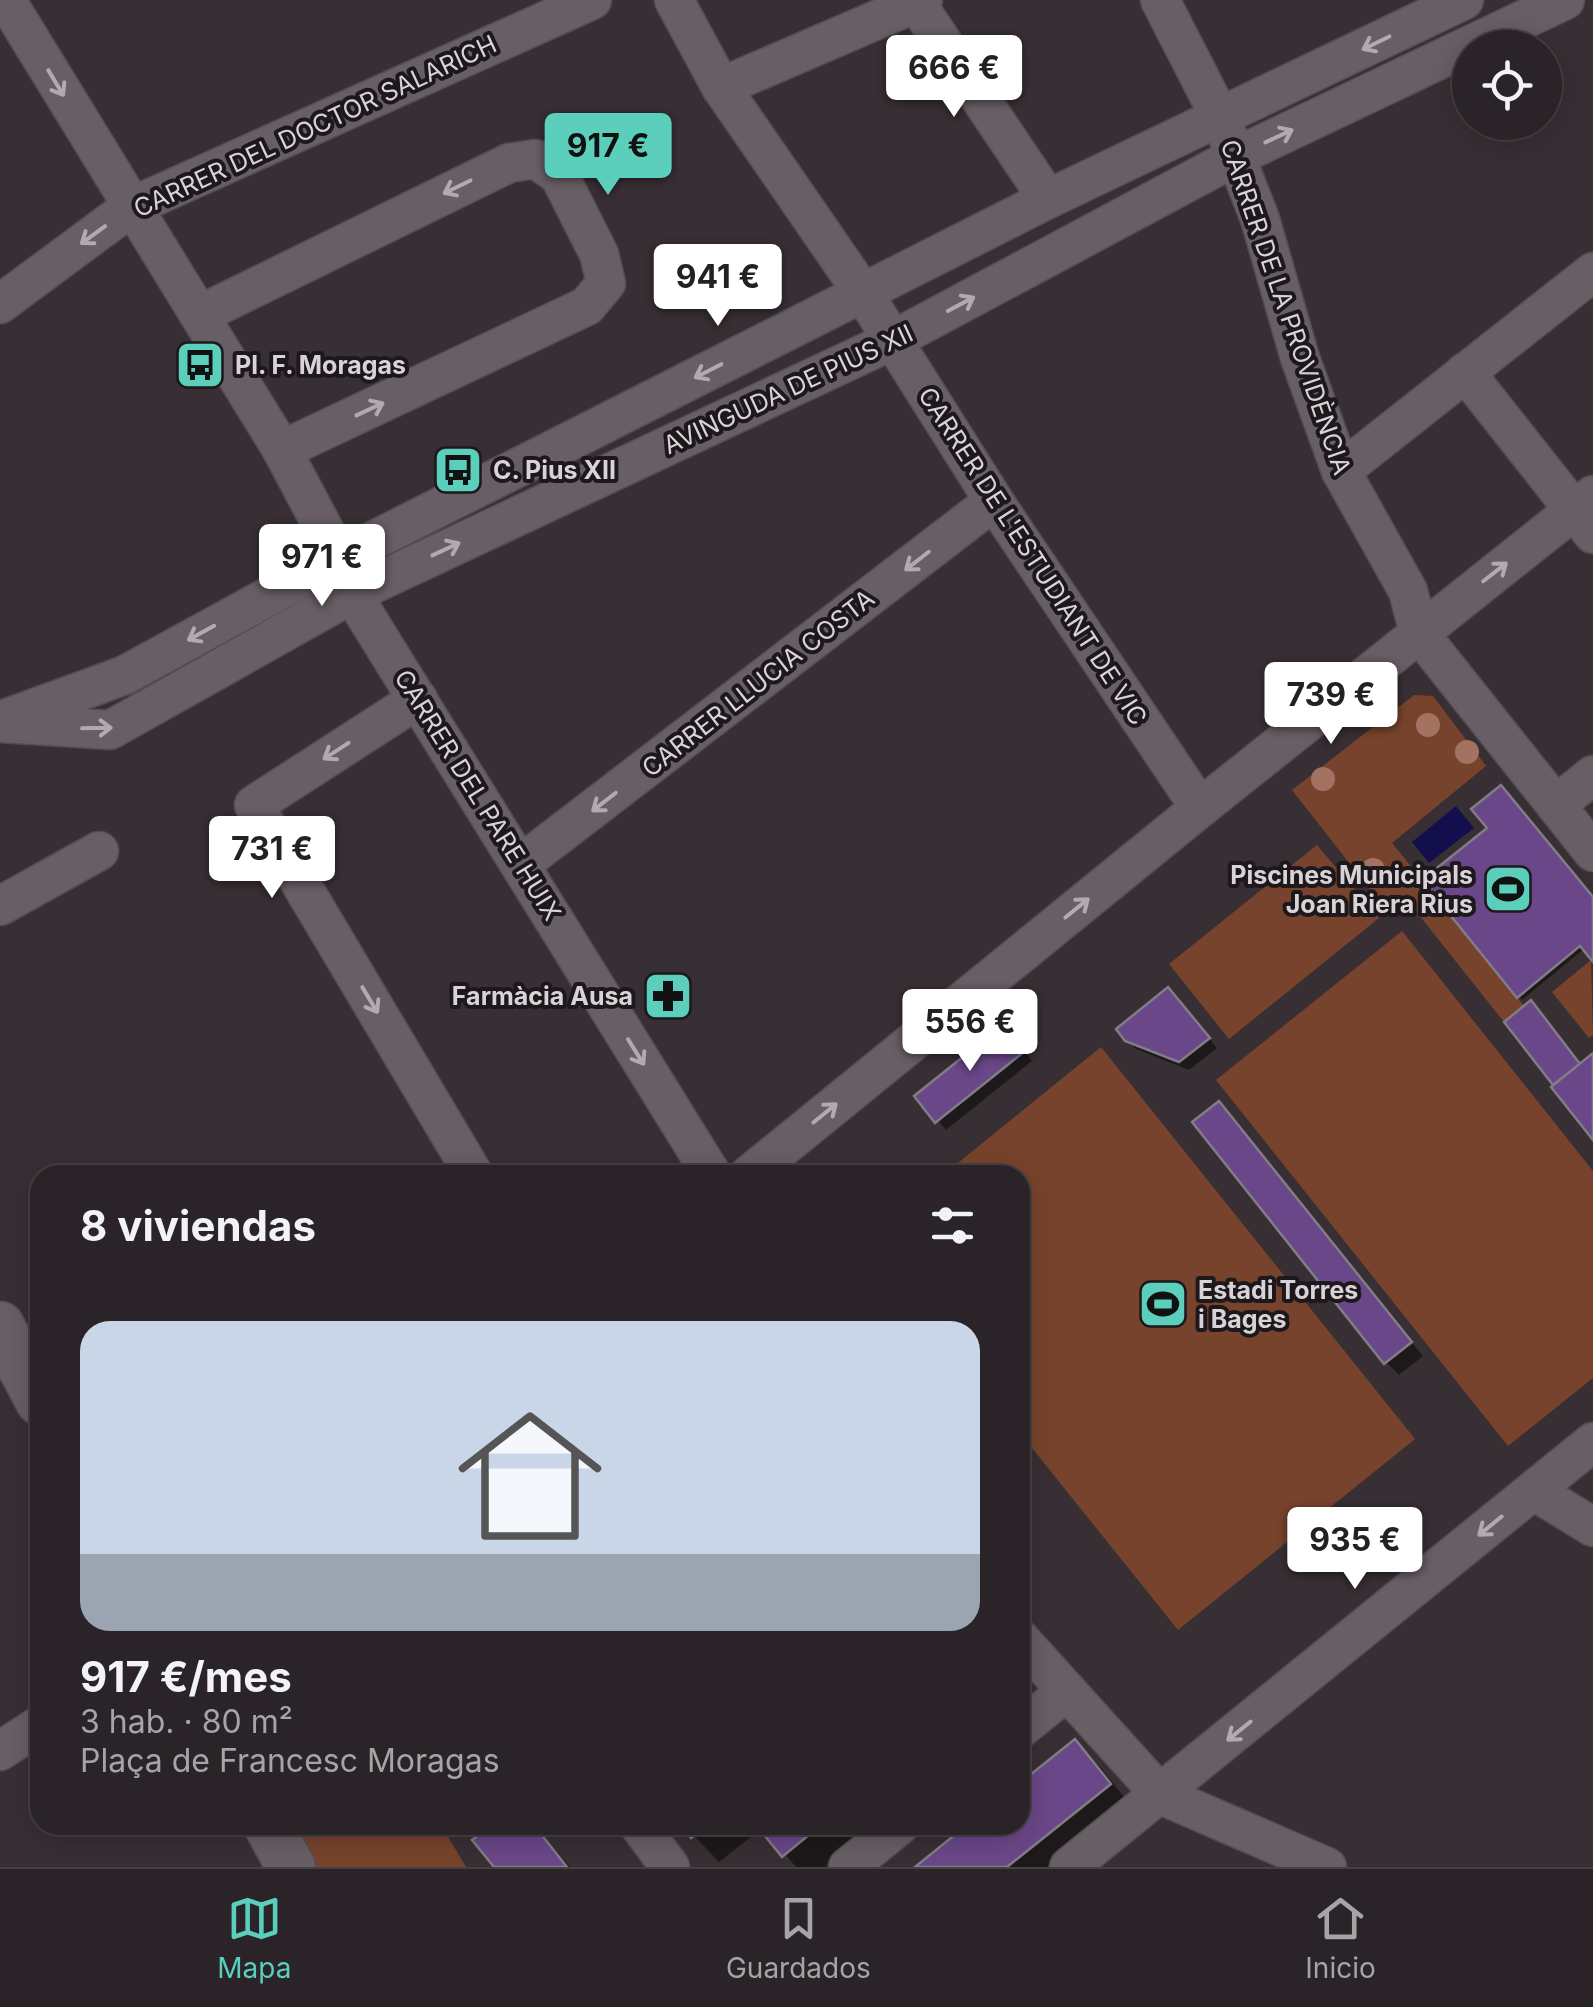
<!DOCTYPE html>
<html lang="es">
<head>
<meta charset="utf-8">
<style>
	body { margin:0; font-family:Inter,sans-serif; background:#322b2f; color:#f1f3f6; height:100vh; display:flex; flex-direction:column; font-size:38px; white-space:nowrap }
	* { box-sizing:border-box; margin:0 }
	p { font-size:32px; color:#a5a4a7 }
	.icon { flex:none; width:55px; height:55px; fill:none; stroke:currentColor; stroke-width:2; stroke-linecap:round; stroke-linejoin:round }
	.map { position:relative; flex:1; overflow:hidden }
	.panel { position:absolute; left:30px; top:1165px; width:1000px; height:670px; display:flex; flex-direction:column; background:#2a2327; border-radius:30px; box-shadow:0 5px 25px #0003,0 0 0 2px #464044 }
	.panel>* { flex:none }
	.controls { position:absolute; left:1452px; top:30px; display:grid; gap:20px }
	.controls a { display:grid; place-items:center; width:110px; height:110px; border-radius:50%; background:#2a2327; box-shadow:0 5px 25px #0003,0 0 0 2px #464044; font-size:50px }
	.price { position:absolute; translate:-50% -85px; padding:0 22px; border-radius:10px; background:#fff; color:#222; font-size:32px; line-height:65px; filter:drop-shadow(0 2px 5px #0008) }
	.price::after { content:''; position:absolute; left:50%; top:60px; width:30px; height:22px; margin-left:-15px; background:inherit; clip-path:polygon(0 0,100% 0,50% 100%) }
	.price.on { background:#5bcebc; color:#111 }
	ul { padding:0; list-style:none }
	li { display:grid; align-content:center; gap:20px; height:530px; padding:0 50px }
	li span { display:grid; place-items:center; height:310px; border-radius:30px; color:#555 }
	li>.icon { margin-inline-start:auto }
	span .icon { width:180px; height:180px; fill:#fffc; stroke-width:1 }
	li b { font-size:42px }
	h2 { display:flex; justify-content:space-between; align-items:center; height:120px; padding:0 50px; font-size:42px }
	.tabs { display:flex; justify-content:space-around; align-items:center; height:140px; border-top:2px solid #464044; background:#2a2327; font-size:28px; color:#a5a4a7 }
	.tabs a { display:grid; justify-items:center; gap:5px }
	.tabs .on { color:#5bcebc }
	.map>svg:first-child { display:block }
	.green { fill:#78432c }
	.water { fill:#130f4d }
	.shadow { fill:#0007 }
	.building { fill:#6a4788; stroke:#817c86; stroke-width:2.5 }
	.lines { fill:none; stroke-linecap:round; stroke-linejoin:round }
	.minor-casing { stroke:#534c50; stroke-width:41 }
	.tertiary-casing { stroke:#534c50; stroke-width:51 }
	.minor { stroke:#685e65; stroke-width:38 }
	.tertiary { stroke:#685e65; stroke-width:48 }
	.tree { fill:#a47261 }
	.oneway { stroke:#b1aaaf }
	.labels { text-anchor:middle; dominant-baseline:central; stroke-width:8; stroke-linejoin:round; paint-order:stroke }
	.street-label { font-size:25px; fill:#d9d3d7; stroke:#1c181b }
	.poi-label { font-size:25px; font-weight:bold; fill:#d9d3d7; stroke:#1c181b; text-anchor:start }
</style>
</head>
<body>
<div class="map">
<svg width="1593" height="1867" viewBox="0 0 1593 1867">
	<rect width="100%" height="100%" fill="#382f34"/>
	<g class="green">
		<path d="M1414,695L1433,696L1486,766L1392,843L1524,1006L1504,1022L1411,905L1383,906L1292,790Z"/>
		<path d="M1317,845L1379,918L1229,1039L1169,964Z"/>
		<path d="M1402,931L1593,1171V1378L1508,1446L1216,1080Z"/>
		<path d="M1591,960L1593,1035L1589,1038L1552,992Z"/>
		<path d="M1101,1047L1415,1439L1178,1630L1020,1433V1175H943Z"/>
		<path d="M268,1825H441L466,1867H291Z"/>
	</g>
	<path class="water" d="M1456,806L1474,828L1429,863L1412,842Z"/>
	<g class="shadow">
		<path d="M1490,828L1593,900V958L1585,948L1522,1000L1426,881Z"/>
		<path d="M1176,999L1217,1048L1189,1070L1136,1049L1126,1039Z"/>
		<path d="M1012,1036L1032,1061L946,1130L917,1096Z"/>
		<path d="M1219,1104L1423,1356L1399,1375L1386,1362Z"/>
		<path d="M1075,1742L1101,1768L1135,1811L1065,1867H919L971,1825H1020V1786Z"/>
		<path d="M496,1825H550L541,1832L570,1867H497Z"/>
		<path d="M684,1825H754L752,1827L757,1832L719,1862Z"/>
		<path d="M760,1825H878L826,1867H796Z"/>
	</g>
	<g class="building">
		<path d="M1501,785L1593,897V962L1580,946L1517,998L1422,880L1487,828L1471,809Z"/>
		<path d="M1168,987L1210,1038L1179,1062L1125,1041L1116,1029Z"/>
		<path d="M1531,1000L1580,1064L1553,1085L1504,1022Z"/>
		<path d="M1004,1024L1025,1051L935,1123L914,1096Z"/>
		<path d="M1593,1053V1140L1551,1087Z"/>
		<path d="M1219,1101L1412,1342L1384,1364L1192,1122Z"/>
		<path d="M1075,1739L1111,1784L1007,1867H915L967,1825H1020V1783Z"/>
		<path d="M492,1825H534L567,1867H494L472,1840Z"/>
		<path d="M681,1825H708L691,1838Z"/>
		<path d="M756,1825H821L782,1857Z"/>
	</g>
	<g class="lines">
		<g class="minor-casing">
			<g id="minor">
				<path d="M6,0L282,450L339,558L352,594L712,1175"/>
				<path d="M674,0L721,87L863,293L994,501L1200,808"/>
				<path d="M1160,0L1221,119L1260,219L1300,358L1341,471L1408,591L1419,633L1593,852"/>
				<path d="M916,3L1048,199"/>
				<path d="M721,87L923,0"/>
				<path d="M0,304L131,207L592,0"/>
				<path d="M201,314L509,163L535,159L559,175L599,254L606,283L587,306L282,450"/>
				<path d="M1465,372L1593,534"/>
				<path d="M1341,471L1593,272"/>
				<path d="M418,699L254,805L474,1175"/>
				<path d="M10,717L125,675L339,558L1048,199L1464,0"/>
				<path d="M0,723L110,730L352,594L893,340L1233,158L1565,0"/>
				<path d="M1556,805L1593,775"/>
				<path d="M521,864L994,501"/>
				<path d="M0,906L99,851"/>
				<path d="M749,1175L1200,808L1593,495"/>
				<path d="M1534,1491L1593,1527"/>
				<path d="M1020,1639L1161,1795L1327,1867"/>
				<path d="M1020,1729L1067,1691"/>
				<path d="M0,1751L40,1725"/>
				<path d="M639,1825L670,1867"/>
				<path d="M848,1867L900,1825"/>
				<path d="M1069,1867L1593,1442"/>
			</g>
		</g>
		<g class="tertiary-casing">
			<g id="tertiary">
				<path d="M0,1326L40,1401"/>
				<path d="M268,1825L291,1867"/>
			</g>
		</g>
		<use href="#minor" class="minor"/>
		<use href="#tertiary" class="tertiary"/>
	</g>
	<g class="tree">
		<circle cx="1428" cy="725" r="12"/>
		<circle cx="1467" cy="752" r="12"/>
		<circle cx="1323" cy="779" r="12"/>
		<circle cx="1373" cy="870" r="12"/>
	</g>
	<defs><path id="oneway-shaft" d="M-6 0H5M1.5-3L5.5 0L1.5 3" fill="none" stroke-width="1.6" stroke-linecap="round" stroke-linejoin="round" transform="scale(2.5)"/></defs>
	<g class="oneway">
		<use href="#oneway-shaft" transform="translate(1376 43) rotate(154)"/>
		<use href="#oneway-shaft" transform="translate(56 83) rotate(59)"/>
		<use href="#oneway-shaft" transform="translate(1279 136) rotate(-25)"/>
		<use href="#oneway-shaft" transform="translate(457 187) rotate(154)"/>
		<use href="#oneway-shaft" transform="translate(93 235) rotate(144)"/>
		<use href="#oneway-shaft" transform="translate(961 304) rotate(-28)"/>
		<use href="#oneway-shaft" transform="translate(708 371) rotate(153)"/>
		<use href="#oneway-shaft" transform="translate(370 409) rotate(-25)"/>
		<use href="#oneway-shaft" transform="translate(446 549) rotate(-25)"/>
		<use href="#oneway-shaft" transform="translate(917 561) rotate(142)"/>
		<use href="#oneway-shaft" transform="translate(1495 572) rotate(-38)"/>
		<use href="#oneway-shaft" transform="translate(201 633) rotate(151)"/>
		<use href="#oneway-shaft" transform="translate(97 728) rotate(-1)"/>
		<use href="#oneway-shaft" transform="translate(336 751) rotate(147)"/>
		<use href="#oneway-shaft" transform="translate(604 802) rotate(142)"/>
		<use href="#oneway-shaft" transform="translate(1077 908) rotate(-39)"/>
		<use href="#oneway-shaft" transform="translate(370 1000) rotate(59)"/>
		<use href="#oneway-shaft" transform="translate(636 1052) rotate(58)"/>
		<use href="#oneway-shaft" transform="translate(825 1113) rotate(-39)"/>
		<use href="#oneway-shaft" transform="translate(1490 1526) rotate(141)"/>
		<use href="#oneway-shaft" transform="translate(1239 1731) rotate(141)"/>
	</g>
	<defs>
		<g id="bus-square" transform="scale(2.5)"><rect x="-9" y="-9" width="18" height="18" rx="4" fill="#5bcebc" stroke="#1c181b"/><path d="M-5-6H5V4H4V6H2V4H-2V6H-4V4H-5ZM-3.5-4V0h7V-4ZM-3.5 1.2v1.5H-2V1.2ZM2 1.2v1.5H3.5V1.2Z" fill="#111"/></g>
		<g id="stadium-square" transform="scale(2.5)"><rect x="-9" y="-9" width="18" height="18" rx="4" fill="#5bcebc" stroke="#1c181b"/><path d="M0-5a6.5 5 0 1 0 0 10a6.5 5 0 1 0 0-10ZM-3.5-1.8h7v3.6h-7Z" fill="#111"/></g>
		<g id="pharmacy-square" transform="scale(2.5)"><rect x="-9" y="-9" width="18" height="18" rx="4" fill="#5bcebc" stroke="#1c181b"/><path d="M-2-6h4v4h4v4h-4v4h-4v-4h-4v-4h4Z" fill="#111"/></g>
	</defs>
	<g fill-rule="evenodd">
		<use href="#bus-square" x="200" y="365"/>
		<use href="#bus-square" x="458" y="470"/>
		<use href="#stadium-square" x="1508" y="889"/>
		<use href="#pharmacy-square" x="668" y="996"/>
		<use href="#stadium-square" x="1163" y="1304"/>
	</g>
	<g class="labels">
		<g class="street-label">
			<text transform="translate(315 126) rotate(-25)">CARRER DEL DOCTOR SALARICH</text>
			<text transform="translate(1286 307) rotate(71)">CARRER DE LA PROVIDÈNCIA</text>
			<text transform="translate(788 389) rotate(-25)">AVINGUDA DE PIUS XII</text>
			<text transform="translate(1033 556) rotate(57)">CARRER DE L'ESTUDIANT DE VIC</text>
			<text transform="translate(758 683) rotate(-38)">CARRER LLUCIA COSTA</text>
			<text transform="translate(478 795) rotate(58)">CARRER DEL PARE HUIX</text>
		</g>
		<g class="poi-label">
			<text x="235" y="365">Pl. F. Moragas</text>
			<text x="493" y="470">C. Pius XII</text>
			<text x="1473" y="875" text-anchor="end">Piscines Municipals<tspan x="1473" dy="29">Joan Riera Rius</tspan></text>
			<text x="633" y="996" text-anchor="end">Farmàcia Ausa</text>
			<text x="1198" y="1290">Estadi Torres<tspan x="1198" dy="29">i Bages</tspan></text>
		</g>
	</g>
</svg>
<div class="controls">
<a><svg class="icon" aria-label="locate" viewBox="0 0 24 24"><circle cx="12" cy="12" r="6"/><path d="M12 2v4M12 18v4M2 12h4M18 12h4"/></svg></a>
</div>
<b class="price" style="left:954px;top:120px">666 €</b>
<b class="price on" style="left:608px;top:198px">917 €</b>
<b class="price" style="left:718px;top:329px">941 €</b>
<b class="price" style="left:322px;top:609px">971 €</b>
<b class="price" style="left:1331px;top:747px">739 €</b>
<b class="price" style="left:272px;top:901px">731 €</b>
<b class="price" style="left:970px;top:1074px">556 €</b>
<b class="price" style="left:1355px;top:1592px">935 €</b>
<section class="panel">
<h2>8 viviendas<svg class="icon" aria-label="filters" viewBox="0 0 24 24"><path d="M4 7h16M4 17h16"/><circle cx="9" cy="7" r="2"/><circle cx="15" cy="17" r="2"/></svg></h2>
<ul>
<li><span style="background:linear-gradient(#c9d6e8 75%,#9aa5b1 0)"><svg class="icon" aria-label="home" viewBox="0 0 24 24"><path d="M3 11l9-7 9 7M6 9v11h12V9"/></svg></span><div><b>917 €/mes</b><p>3 hab. · 80 m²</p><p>Plaça de Francesc Moragas</p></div></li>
</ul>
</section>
</div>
<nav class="tabs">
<a class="on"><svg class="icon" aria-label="map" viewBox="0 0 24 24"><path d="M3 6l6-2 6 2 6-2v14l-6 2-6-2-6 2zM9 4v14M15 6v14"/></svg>Mapa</a>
<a><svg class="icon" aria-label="saved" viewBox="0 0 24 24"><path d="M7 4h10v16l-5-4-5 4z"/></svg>Guardados</a>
<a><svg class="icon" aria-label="home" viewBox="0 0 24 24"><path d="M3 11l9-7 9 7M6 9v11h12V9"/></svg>Inicio</a>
</nav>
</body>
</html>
